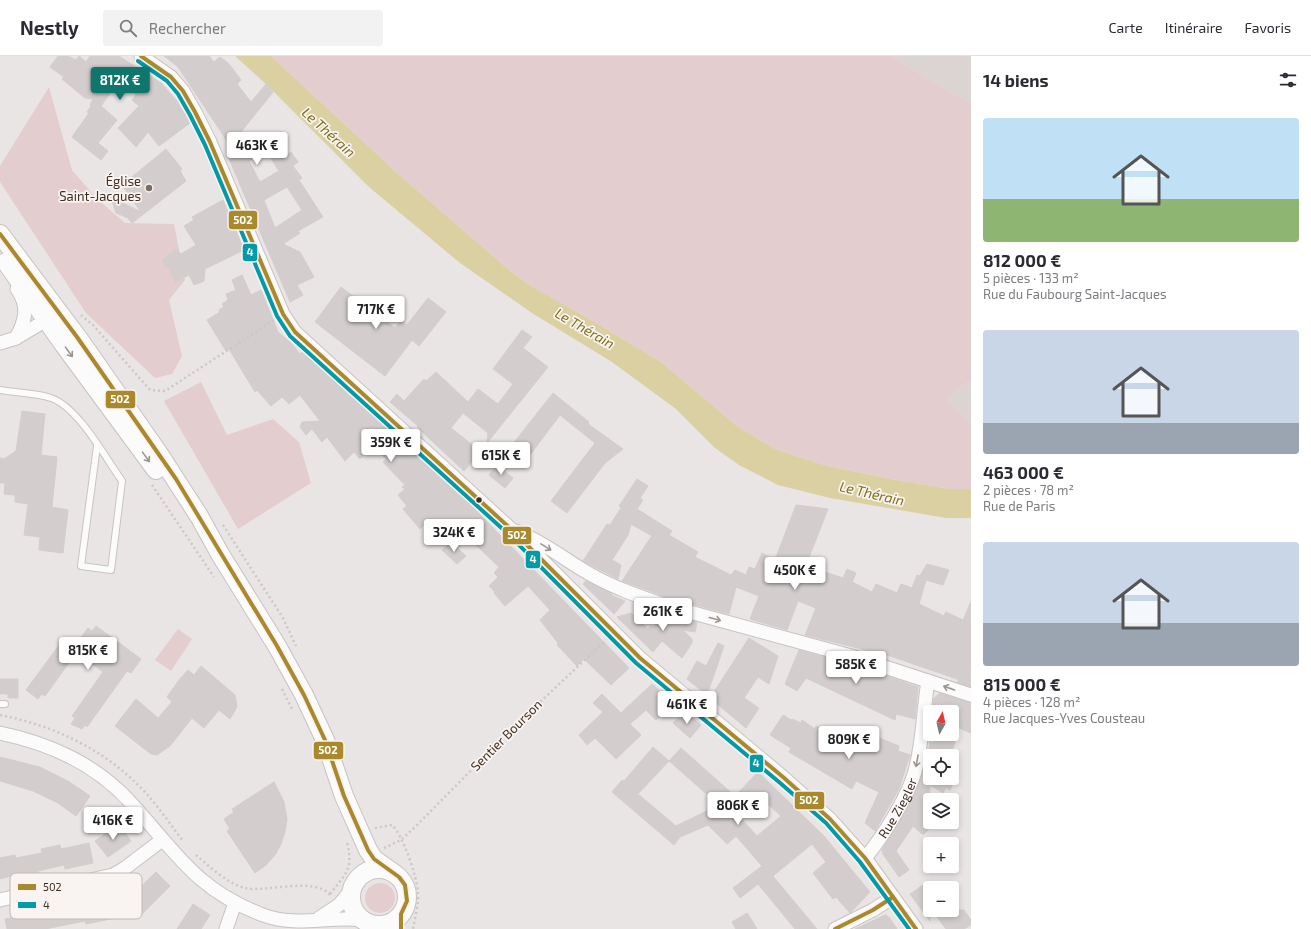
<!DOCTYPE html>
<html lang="fr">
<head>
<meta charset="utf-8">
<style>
	body { margin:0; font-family:"Exo 2",sans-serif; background:#f2f2f3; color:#2b2b33; height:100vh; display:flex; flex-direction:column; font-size:15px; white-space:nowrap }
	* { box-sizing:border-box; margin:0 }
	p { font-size:13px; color:#7c7c81 }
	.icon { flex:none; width:22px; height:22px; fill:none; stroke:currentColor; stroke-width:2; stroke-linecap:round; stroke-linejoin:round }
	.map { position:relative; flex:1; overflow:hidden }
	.side { display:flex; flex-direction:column; background:#fff; width:340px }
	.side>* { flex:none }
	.needle { width:26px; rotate:8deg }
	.fabs { position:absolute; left:923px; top:649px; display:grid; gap:8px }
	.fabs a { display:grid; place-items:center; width:36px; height:36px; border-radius:4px; background:#fff; box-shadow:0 2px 6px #0003; font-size:20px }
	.price { position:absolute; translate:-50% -34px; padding:0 9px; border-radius:4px; background:#fff; color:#222; font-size:13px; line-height:26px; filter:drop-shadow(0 1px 2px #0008) }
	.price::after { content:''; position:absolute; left:50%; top:24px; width:12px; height:9px; margin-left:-6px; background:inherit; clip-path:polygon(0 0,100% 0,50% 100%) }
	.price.on { background:#0f766e; color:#fff }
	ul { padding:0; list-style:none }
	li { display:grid; align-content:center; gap:8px; height:212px; padding:0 12px }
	li span { display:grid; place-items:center; height:124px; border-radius:4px; color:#555 }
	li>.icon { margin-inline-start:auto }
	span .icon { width:72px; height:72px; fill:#fffc; stroke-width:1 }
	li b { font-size:17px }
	h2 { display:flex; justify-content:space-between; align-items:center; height:48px; padding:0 12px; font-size:17px }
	header { display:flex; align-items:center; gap:24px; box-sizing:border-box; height:56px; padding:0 20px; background:#fff; border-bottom:1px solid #e1e1e2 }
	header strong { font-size:19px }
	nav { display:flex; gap:22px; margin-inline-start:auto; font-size:14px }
	.search { width:280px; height:36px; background:#f2f2f3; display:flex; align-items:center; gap:10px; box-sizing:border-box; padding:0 14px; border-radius:4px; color:#7c7c81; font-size:15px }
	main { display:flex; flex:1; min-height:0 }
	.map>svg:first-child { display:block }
	.built { fill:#dcd4d2 }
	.green { fill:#e4cdce }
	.water { fill:#dbd0a2 }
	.building { fill:#d3cecd; stroke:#d3cecd; fill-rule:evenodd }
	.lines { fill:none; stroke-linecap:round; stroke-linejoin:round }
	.lane-casing { stroke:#c8c3c2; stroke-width:8 }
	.street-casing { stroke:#c8c3c2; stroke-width:15 }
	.secondary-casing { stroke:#c7c2c0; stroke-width:20 }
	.path { stroke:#cdc6c4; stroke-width:2.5; stroke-dasharray:2 3; stroke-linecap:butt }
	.lane { stroke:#fcfbfb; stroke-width:6 }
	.street { stroke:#fcfbfb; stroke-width:13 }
	.secondary { stroke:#fcfbfb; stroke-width:18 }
	.bus-1-casing { stroke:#f9f4f2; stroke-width:7 }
	.bus-2-casing { stroke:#f9f4f2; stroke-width:7 }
	.bus-1 { stroke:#aa892c; stroke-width:4 }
	.bus-2 { stroke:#029aa6; stroke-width:4 }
	.oneway { stroke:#9e948e }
	.poi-dot { fill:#7b6d65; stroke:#f9f4f2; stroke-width:1.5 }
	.bus-dot { fill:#3f2d20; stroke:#f9f4f2; stroke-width:1.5 }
	.labels { text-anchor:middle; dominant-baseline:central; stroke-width:3.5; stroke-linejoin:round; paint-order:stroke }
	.poi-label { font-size:13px; fill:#3f2d20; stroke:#f9f4f2; text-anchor:end }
	.street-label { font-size:13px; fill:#3f2d20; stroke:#f9f4f2 }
	.water-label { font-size:14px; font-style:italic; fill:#7f6e17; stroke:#f9f4f2 }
	.key { fill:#f9f4f2; stroke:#c1b8b3; stroke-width:1 }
	.key-label { font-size:11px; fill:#3f2d20 }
	.line-badge { stroke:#f9f4f2; stroke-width:1.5 }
	.badge-label { font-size:11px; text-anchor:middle; font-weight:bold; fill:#fff }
</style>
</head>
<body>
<header>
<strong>Nestly</strong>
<div class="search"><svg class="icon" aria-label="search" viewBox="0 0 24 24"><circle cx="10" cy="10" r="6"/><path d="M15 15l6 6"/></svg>Rechercher</div>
<nav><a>Carte</a><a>Itinéraire</a><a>Favoris</a></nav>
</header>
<main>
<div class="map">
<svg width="971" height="873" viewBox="0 0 971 873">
	<rect width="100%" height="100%" fill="#eae5e5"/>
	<g class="built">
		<path d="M890,0H971V48Z"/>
		<path d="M971,323V369L947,343Z"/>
	</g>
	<g class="green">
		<path d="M271,0H890L971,48V323L947,343L971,369V433H950L891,423L827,410L775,393L738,371L661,306L586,261L531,230L509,214L396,116Z"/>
		<path d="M49,31L72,114L96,142L125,167L174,168L185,224L169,244L182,300L172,318L155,322L86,257L0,126V110Z"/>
		<path d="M201,326L227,379L273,363L299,386L311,427L238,473L164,345Z"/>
		<path d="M178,573L192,583L171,615L155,604Z"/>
		<circle cx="380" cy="842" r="15"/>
	</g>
	<path class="water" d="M235,0H271L396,116L509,214L531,230L586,261L661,306L738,371L775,393L827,410L891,423L950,433H971V462H946L830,442L778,429L739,409L715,392L676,353L612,306L532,257L460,207L369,131L266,28Z"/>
	<g class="building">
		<path d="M58,0H68L76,4L79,0L86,6L90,0H119L161,27L177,45L190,67L159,90L148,76L136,91L118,72L139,50L132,44L136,39L121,22L101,50L117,64L98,87L108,95L101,104L72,81L89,57L87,56L91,50L90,49L93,43L85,42L62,23L64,21L50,11Z"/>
		<path d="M164,0H209L214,6L220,1L229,8L241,24L237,28L251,46L266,28L273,36L241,76L250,93L267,79L274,86L284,101L291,96L298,106L293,110L302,122L299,124L323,161L298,175L300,177L283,188L300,196L314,221L297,229L303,239L290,246L227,98L233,94L178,11ZM266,94L279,115L260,126L249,105ZM287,131L302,154L275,172L264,144Z"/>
		<path d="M166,93L182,113L180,115L186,125L132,167L128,162L116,157L111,141L141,156L122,129Z"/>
		<path d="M223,144L244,194L205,213L204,225L194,229L189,219L175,226L169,211L166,212L162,204L175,193L181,198L196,189L184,170L194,164L192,161Z"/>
		<path d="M242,219L251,239L261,234L278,276L291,287L300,298L302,296L468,446L629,612L611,629L584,603L577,610L557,589L558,587L540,564L550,554L528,530L505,550L494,537L495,536L489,530L498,521L494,517L499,511L474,487L478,484L465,468L444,483L426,467L420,473L403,453L407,450L398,439L405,433L402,431L405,429L383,406L386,403L373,390L360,403L354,396L345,405L327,381L322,386L312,373L306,379L300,371L302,366L320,365L300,339L289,348L282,341L271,350L257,334L255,336L229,293L226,295L207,264L220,256L219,254L224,251L222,248L228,244L226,238L236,234L232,224Z"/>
		<path d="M341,231L395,272L401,265L407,269L428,242L446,256L419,290L412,284L385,320L315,266Z"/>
		<path d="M522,274L532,281L523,292L548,311L487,387L488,377L463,357L451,372L480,395L464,415L417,371L418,370L390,346L397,338L404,345L424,323L426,325L436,316L468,346L478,333L498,348L513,328L493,313Z"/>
		<path d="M553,337L589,366L588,368L623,393L605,407L567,457L551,445L595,387L560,359L524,407L508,394Z"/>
		<path d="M22,355L45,358L41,399L57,401L52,451L68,454L63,497L39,494L40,481L24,479L28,448L15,446V439L4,438L5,427H0V402L4,403L16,395Z"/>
		<path d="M497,409L513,422L505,432L489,419Z"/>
		<path d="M637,423L648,430L640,442L643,444L637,453L672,475L669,479L698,496L695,501L731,519L735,514L746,519L749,511L755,513L762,497L775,504L796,449L828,453L804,514L823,522L825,516L843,522L847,513L856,517L852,526L872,536L876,528L897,537L901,528L912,532L917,519L920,520L927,508L949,514L943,529L926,524L919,548L944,560L946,556L963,564L971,545V631L957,626L959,625L957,623L890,600L805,579L816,552L798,545L787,574L750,563L759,540L736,531L729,558L666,541L622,525L651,481L652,480L631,468L628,479L612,504L621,509L618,523L583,505L607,468L610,469L621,452L619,450Z"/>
		<path d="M451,486L466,500L457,508L442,494Z"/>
		<path d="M586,525L612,538L611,539L625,545L614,558L583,528Z"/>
		<path d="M631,557L648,573L651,570L652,572L665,558L697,566L695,576L683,574L692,583V587L682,602L662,585L653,596L617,561Z"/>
		<path d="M96,570L141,603L131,617L127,615L87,671L85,669L82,673L71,668L75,662L72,660L103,616L90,606L76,597L45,640L42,638L38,643L26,634L63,584L74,591L88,572L92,575Z"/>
		<path d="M749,582L778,600L769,628L758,621L744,642L759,652L746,672L710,642Z"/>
		<path d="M718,587L724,590L707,639L687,623L697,605L706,610Z"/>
		<path d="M799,594L849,608L854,609L852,611L878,617L918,631L915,663L896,658L895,664L806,622L797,635L792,632L785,628Z"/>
		<path d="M201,610L235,639L237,651L230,663L219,654L204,672L192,662L170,690L157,699L151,698L115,670L136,643L158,662L172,646L167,641L179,624L188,614L194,619Z"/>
		<path d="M0,623H18V642H8V638H0Z"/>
		<path d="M652,628L662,637L657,642L668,653L656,664L646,654L630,668L641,679L616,703L595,682L587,689L579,679L603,656L593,647L602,638L621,657Z"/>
		<path d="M940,637L971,647V677L952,669V656H932L934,642Z"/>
		<path d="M685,656L701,669L690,682L673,667Z"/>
		<path d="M783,659L791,664L792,663L801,667L802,664L815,673L816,670L846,685L852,674L875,685L877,681L899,690L898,695L910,699L899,733L875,775L865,767L879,736L856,725L852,733L789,696L791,692L770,679Z"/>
		<path d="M937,678H957L951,700H928L930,685L933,687Z"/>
		<path d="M653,691L669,705L681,692L735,740L758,716L824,780L870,836L850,857L836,841L833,843L813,817L826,806L812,788L773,820L817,873H795L758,828L740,842L733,832L762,810L736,780L727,788L708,769L680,781L674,789L612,736L622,724L624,725ZM669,705L676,711L719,749L676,770L638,738ZM756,737L781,760L757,780L735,756Z"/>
		<path d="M0,701L40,711L68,725L90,740L76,760L58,747L33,735L0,725Z"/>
		<path d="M926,705L930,706V722H955L950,734L946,732L943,737L930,729L929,770L931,771L924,778H922L913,770L896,795L909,814L899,821L883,798L882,794L914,740Z"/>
		<path d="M274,726L284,746L287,763L285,776L281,788L275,799L266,809L255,817L227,775L230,773L224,763L234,756L232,753Z"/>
		<path d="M119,768L131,785L108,801L95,785Z"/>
		<path d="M89,787L93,807L65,813L64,809L38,815L39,819L19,823V818L0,823V802L15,799L16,802L42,797L41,793L60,789L61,793Z"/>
		<path d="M156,816L170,830L142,858L128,843Z"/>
		<path d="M923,829L930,839V865L910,838Z"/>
		<path d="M121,840L125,860L86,868L85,865L45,873H7L5,863L11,862V860L69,848L70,851Z"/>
		<path d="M193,848L210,859L201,873H177Z"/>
		<path d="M932,854H964L971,864V869L964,873H946Z"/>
		<path d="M747,857L751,863L757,873H736L732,866Z"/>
		<path d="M885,859L889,861L897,873H855Z"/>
	</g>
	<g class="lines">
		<g class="lane-casing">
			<g id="lane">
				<path d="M0,334C16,337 36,337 51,342C78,351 105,401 122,425L111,514L81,510L97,390"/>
				<path d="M0,648H5"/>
			</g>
		</g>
		<g class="street-casing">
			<g id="street">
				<path d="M141,0L171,21L183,35L195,56L210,86L283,258L295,276L511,473L640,602L783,721L830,763L865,802L916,873"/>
				<path d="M16,282C26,264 29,250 17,233"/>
				<path d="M0,287L16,282L53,260"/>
				<path d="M516,475C542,485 564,503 588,517C612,531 638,540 664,549L851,600L971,639"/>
				<path d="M0,677C49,687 97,709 131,747C176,796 196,834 263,859C297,872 329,859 364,864"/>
				<path id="s1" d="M865,802C882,782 908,741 915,715C923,686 923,655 928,625"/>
				<path d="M0,844L113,819L125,812L162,784"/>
				<path d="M319,862L339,849L353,832"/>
				<path d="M226,873L235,847"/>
				<path d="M835,873L873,854L893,841"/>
			</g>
		</g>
		<g class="secondary-casing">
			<g id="secondary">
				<path d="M0,178L81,286L159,398L199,460L220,498L277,590L304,639L325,684L344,740L368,794L374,803L392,816"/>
				<path d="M6,206L64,289L156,414"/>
				<circle cx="379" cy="841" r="28"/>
			</g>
		</g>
		<g class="path">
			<path d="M81,259L93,269L150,334L165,335L274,264"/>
			<path d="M152,429L214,521"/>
			<path d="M223,469L283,562L296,590"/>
			<path d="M282,633L292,653"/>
			<path d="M0,659C55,670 104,693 144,735C158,750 170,768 183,785"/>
			<path d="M375,772L392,769C403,779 417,821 418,836C419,848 415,861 413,873"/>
			<path d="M384,792L401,784L415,771L522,663L606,584"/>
			<path d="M196,799C207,809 230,829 245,832C266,837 315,820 330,839"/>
			<path d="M330,838C345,818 354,814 347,787"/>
		</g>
		<use href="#lane" class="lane"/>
		<use href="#street" class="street"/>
		<use href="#secondary" class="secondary"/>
		<g class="bus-1-casing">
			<g id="bus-1">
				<path d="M141,0L171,21L183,35L195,56L210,86L283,258L295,276L511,473L640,602L783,721L830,763L865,802L916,873"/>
				<path d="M0,178L77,281L176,423L277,590L304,639L325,684L344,740L368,794L374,803L399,821L405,829L407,845L401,858V873"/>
				<path d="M835,873L873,854L893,841"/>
			</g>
		</g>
		<g class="bus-2-casing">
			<path id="bus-2" d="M138,5L167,25L178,38L190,59L205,89L277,260L290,280L507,477L636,607L779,726L826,767L860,806L909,873"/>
		</g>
		<use href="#bus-1" class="bus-1"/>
		<use href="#bus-2" class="bus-2"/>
	</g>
	<defs><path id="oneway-shaft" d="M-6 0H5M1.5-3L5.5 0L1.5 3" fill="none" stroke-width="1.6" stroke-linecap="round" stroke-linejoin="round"/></defs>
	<g class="oneway">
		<use href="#oneway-shaft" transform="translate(69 296) rotate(54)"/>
		<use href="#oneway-shaft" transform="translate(146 401) rotate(54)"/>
		<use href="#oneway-shaft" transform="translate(546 491) rotate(32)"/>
		<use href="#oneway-shaft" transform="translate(715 563) rotate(15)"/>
		<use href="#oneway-shaft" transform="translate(949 632) rotate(-161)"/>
		<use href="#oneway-shaft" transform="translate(917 705) rotate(100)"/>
	</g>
	<circle class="poi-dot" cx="149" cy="132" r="4"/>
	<circle class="bus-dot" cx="479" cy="444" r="3.5"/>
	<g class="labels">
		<g class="poi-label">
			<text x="141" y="125">Église<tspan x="141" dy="15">Saint-Jacques</tspan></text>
		</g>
		<g class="street-label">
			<text transform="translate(506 679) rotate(-45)">Sentier Bourson</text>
			<text stroke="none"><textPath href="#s1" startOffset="60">Rue Ziegler</textPath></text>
		</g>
		<g class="water-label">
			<text transform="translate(329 76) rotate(42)">Le Thérain</text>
			<text transform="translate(585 272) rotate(30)">Le Thérain</text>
			<text transform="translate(872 437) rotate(13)">Le Thérain</text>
		</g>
	</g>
	<rect x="10" y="817" width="132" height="46" rx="6" class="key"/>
	<rect x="18" y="828" width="18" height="6" fill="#aa892c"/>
	<rect x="18" y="846" width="18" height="6" fill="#029aa6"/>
	<g class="key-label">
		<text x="43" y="835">502</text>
		<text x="43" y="853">4</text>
	</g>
	<g class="line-badge">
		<rect x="228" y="154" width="30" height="20" rx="4" fill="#aa892c"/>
		<rect x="242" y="187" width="16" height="19" rx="4" fill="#029aa6"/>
		<rect x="105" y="334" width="31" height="19" rx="4" fill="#aa892c"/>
		<rect x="502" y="470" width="30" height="19" rx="4" fill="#aa892c"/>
		<rect x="525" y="494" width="16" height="19" rx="4" fill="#029aa6"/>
		<rect x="313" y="685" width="31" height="19" rx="4" fill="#aa892c"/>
		<rect x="749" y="698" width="15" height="19" rx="4" fill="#029aa6"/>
		<rect x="794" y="735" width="31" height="19" rx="4" fill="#aa892c"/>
	</g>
	<g class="badge-label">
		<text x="243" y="168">502</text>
		<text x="250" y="200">4</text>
		<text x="120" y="347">502</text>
		<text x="517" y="483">502</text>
		<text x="533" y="507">4</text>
		<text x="328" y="698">502</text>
		<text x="756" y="711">4</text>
		<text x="809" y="748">502</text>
	</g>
</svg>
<div class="fabs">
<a><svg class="needle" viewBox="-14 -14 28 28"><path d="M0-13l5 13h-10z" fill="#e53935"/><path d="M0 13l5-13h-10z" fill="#7c7c81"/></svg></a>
<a><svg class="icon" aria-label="locate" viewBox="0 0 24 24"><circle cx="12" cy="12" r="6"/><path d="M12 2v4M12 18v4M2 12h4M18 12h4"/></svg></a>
<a><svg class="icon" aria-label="layers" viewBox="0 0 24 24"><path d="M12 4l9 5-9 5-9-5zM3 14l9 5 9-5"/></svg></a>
<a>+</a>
<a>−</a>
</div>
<b class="price on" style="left:120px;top:45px">812K €</b>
<b class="price" style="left:257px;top:110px">463K €</b>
<b class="price" style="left:376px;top:274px">717K €</b>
<b class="price" style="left:391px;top:407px">359K €</b>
<b class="price" style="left:501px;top:420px">615K €</b>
<b class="price" style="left:454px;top:497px">324K €</b>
<b class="price" style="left:795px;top:535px">450K €</b>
<b class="price" style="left:663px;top:576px">261K €</b>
<b class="price" style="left:88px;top:615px">815K €</b>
<b class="price" style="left:856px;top:629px">585K €</b>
<b class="price" style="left:687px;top:669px">461K €</b>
<b class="price" style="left:849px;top:704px">809K €</b>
<b class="price" style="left:738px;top:770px">806K €</b>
<b class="price" style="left:113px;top:785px">416K €</b>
</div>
<section class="side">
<h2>14 biens<svg class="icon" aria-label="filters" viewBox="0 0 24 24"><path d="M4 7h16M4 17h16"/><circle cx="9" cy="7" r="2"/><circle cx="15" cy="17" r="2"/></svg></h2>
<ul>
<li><span style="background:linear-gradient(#bfe0f5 65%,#8fb573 0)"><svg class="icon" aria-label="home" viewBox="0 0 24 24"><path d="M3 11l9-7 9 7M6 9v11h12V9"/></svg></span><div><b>812 000 €</b><p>5 pièces · 133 m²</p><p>Rue du Faubourg Saint-Jacques</p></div></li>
<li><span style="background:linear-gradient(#c9d6e8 75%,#9aa5b1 0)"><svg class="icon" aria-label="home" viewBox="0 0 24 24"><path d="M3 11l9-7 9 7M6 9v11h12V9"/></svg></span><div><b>463 000 €</b><p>2 pièces · 78 m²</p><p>Rue de Paris</p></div></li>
<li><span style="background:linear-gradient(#c9d6e8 65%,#9aa5b1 0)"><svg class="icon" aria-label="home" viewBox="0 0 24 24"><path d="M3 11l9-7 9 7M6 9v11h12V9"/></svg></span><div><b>815 000 €</b><p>4 pièces · 128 m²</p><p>Rue Jacques-Yves Cousteau</p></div></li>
</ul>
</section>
</main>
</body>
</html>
